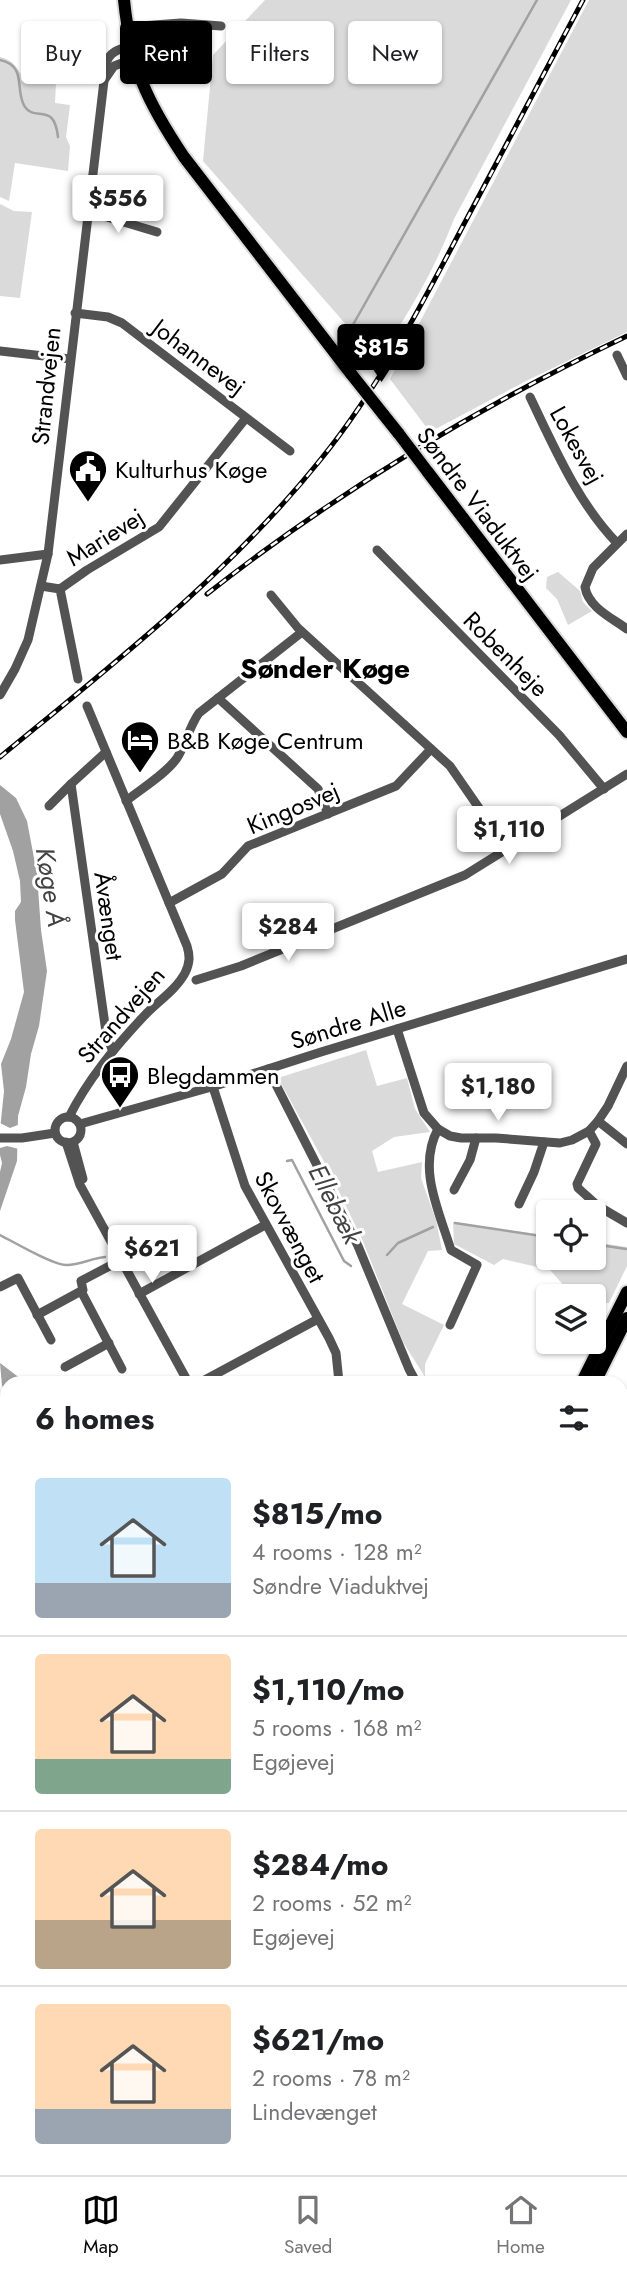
<!DOCTYPE html>
<html lang="en">
<head>
<meta charset="utf-8">
<style>
	body { margin:0; font-family:Jost,sans-serif; background:#f6f6f6; color:#202124; height:100vh; display:flex; flex-direction:column; font-size:26px; white-space:nowrap }
	* { box-sizing:border-box; margin:0 }
	p { font-size:23px; color:#757577 }
	.icon { flex:none; width:38px; height:38px; fill:none; stroke:currentColor; stroke-width:2; stroke-linecap:round; stroke-linejoin:round }
	.map { position:relative; flex:1; overflow:hidden }
	.drawer { position:absolute; left:0px; top:1376px; width:628px; height:800px; display:flex; flex-direction:column; background:#fff; border-radius:21px 21px 0 0; box-shadow:0 2px 5px #0004 }
	.drawer>* { flex:none }
	.banner { position:absolute; left:21px; top:21px; width:586px; height:63px; display:flex; gap:14px }
	.controls { position:absolute; left:536px; top:1200px; display:grid; gap:14px }
	.controls a { display:grid; place-items:center; width:70px; height:70px; border-radius:7px; background:#fff; box-shadow:0 2px 5px #0004; font-size:35px }
	.price { position:absolute; translate:-50% -60px; padding:0 16px; border-radius:7px; background:#fff; color:#222; font-size:23px; line-height:46px; filter:drop-shadow(0 2px 4px #0008) }
	.price::after { content:''; position:absolute; left:50%; top:42px; width:21px; height:16px; margin-left:-10px; background:inherit; clip-path:polygon(0 0,100% 0,50% 100%) }
	.price.on { background:#000; color:#fff }
	ul { padding:0; list-style:none }
	li { display:flex; align-items:center; gap:21px; height:175px; padding:0 35px }
	li+li { border-top:2px solid #e0e0e0 }
	li span { display:grid; place-items:center; flex:none; width:196px; height:140px; border-radius:7px; color:#555 }
	li>.icon { margin-inline-start:auto }
	span .icon { width:84px; height:84px; fill:#fffc; stroke-width:1 }
	li b { font-size:30px }
	h2 { display:flex; justify-content:space-between; align-items:center; height:84px; padding:0 35px; font-size:30px }
	.chip { padding:0 24px; border-radius:7px; background:#fff; box-shadow:0 2px 5px #0004; font-size:24px; line-height:63px }
	.chip.on { background:#000; color:#fff }
	.tab-bar { display:flex; justify-content:space-around; align-items:center; height:98px; border-top:2px solid #e0e0e0; background:#fff; font-size:19px; color:#757577 }
	.tab-bar a { display:grid; justify-items:center; gap:4px }
	.tab-bar .on { color:#000 }
	.map>svg:first-child { display:block }
	.green { fill:#dadada }
	.water { fill:#a1a1a1 }
	.pier { fill:#fff }
	.lines { fill:none; stroke-linecap:round; stroke-linejoin:round }
	.stream { stroke:#a1a1a1; stroke-width:2.5 }
	.river { stroke:#a1a1a1; stroke-width:14 }
	.major-casing { stroke:#dbdbdb; stroke-width:16 }
	.minor { stroke:#535353; stroke-width:9 }
	.major { stroke:#000; stroke-width:12 }
	.rail-casing { stroke:#000; stroke-width:5 }
	.rail { stroke:#fff; stroke-width:2.5; stroke-dasharray:8; stroke-linecap:butt }
	.major-bridge-casing { stroke:#dbdbdb; stroke-width:16; stroke-linecap:butt }
	.major-bridge { stroke:#000; stroke-width:12 }
	.labels { text-anchor:middle; dominant-baseline:central; stroke-width:6; stroke-linejoin:round; paint-order:stroke }
	.street-label { font-size:24px; fill:#000; stroke:#fff }
	.poi-label { font-size:24px; fill:#000; stroke:#fff; text-anchor:start }
	.water-label { font-size:26px; font-style:italic; fill:#424242; stroke:#fff }
	.quarter-label { font-size:28px; font-weight:bold; fill:#000; stroke:#fff }
</style>
</head>
<body>
<div class="map">
<svg width="627" height="2175" viewBox="0 0 627 2175">
	<rect width="100%" height="100%" fill="#fff"/>
	<g class="green">
		<path d="M265,0H571L454,219C435,269 407,317 377,360L203,161L213,55Z"/>
		<path d="M589,0H627V332L524,382L430,432L390,379Z"/>
		<path d="M0,57C13,60 17,67 23,78L56,83L55,103L70,105L66,137L70,146L68,171L15,163L9,201L0,197Z"/>
		<path d="M0,204L14,211L32,212L20,298L0,296Z"/>
		<path d="M558,572L580,591L583,602L592,611L568,625L557,599L546,588L547,577Z"/>
		<path d="M366,1050L377,1086L407,1078L415,1109L430,1132L394,1137L372,1151L378,1172L422,1162L421,1178L436,1220L442,1250L428,1251L402,1304L444,1325L425,1364V1377L403,1342L362,1239L327,1167L278,1078Z"/>
		<path d="M453,1222L548,1236V1258H593V1242L627,1247V1266L609,1303H593V1297H574L550,1270L503,1259L494,1265L454,1244Z"/>
		<path d="M7,1623V1697H0V1625Z"/>
		<path d="M7,1939V2168H58V2175H0V1980Z"/>
		<path d="M621,2094L627,2097V2175H404L397,2168H621Z"/>
		<path d="M70,2168H273L272,2175H69Z"/>
	</g>
	<g class="water">
		<path d="M0,785L16,798L27,821L37,874L41,930L47,971L39,1026L31,1054L26,1087L18,1116L17,1161L0,1211V1172L2,1163L0,1155V1130L4,1091L1,1064L11,1039L24,992L15,920V911L21,902L20,881L13,851L0,814Z"/>
		<path d="M0,1363L25,1382H7V1389L2,1386Z"/>
	</g>
	<path class="pier" d="M0,1123L10,1128L18,1125L19,1149L7,1146L0,1148Z"/>
	<g class="lines">
		<g class="stream">
			<path d="M0,60C28,66 14,91 25,107C35,122 54,101 58,137"/>
			<path d="M350,330L537,0"/>
			<path d="M287,1161L292,1160L344,1261L351,1266"/>
			<path d="M455,1223L548,1237"/>
			<path d="M0,1235C14,1242 54,1266 67,1265C80,1265 92,1258 105,1257"/>
			<path d="M593,1244L626,1249"/>
			<path d="M387,1255L398,1243L433,1227"/>
		</g>
		<g class="river">
			<path d="M621,2136L627,2134"/>
			<path d="M347,2168H370"/>
			<path d="M63,2175L64,2168"/>
			<path d="M290,2175L296,2171L323,2168"/>
		</g>
		<g class="major-casing">
			<g id="major">
				<path d="M124,0C131,68 146,100 184,157L352,375"/>
				<path d="M383,414L399,434"/>
				<path d="M427,471L627,732"/>
				<path d="M582,1382L627,1292"/>
				<path d="M595,1382L627,1318"/>
				<path d="M0,1890L7,1885"/>
				<path d="M0,1909L7,1904"/>
				<path d="M621,1948L627,1951"/>
			</g>
		</g>
		<g class="minor">
			<path d="M127,27L181,23L221,26"/>
			<path d="M105,79L114,66L133,59"/>
			<path d="M87,211L157,232"/>
			<path d="M75,313L108,317L122,323L290,451"/>
			<path d="M0,351L70,359"/>
			<path d="M617,355L627,376"/>
			<path d="M530,397C554,447 578,503 617,543"/>
			<path d="M627,534L593,568L585,587C588,607 612,618 627,629"/>
			<path d="M377,550L559,735L604,789"/>
			<path d="M0,560L48,554"/>
			<path d="M41,586L60,589L78,679"/>
			<path d="M60,589L87,570L159,527L246,418"/>
			<path d="M271,595L298,628L450,766L508,850"/>
			<path d="M0,695L15,669L28,640L48,554L106,64C109,52 119,49 130,46"/>
			<path d="M218,698L318,789L328,814"/>
			<path d="M106,752L71,784L107,1039L113,1051"/>
			<path d="M126,801C141,789 167,773 177,758C186,744 189,727 199,713L302,632"/>
			<path d="M49,806L71,784"/>
			<path d="M169,903L222,874L248,846L396,786L431,749"/>
			<path d="M196,980L241,966L465,875L627,774"/>
			<path d="M397,1029L424,1113L438,1129L450,1136L461,1138H496L560,1143L572,1140L589,1131L598,1121L608,1106L627,1066"/>
			<path d="M268,1069L358,1246L409,1369L416,1382"/>
			<path d="M213,1087L245,1186L329,1338L336,1353L339,1382"/>
			<path d="M69,1117C88,1079 115,1047 144,1016C157,1002 176,990 185,973C190,963 190,956 187,946L87,706"/>
			<circle cx="68" cy="1130" r="13"/>
			<path d="M598,1121L627,1144"/>
			<path d="M80,1124L215,1086L321,1052L627,959"/>
			<path d="M438,1129C417,1168 439,1211 451,1250L477,1265L450,1325"/>
			<path d="M589,1131L596,1144L577,1184L578,1188L598,1206L627,1223"/>
			<path d="M0,1138H22L55,1133"/>
			<path d="M66,1142L80,1185L188,1382"/>
			<path d="M73,1142L83,1179"/>
			<path d="M454,1190L470,1160L476,1138"/>
			<path d="M519,1204L534,1172L544,1142"/>
			<path d="M0,1287L18,1278L51,1340"/>
			<path d="M81,1291L122,1369"/>
			<path d="M139,1294L265,1225"/>
			<path d="M37,1315L83,1290L81,1281L121,1260"/>
			<path d="M65,1367L109,1343"/>
			<path d="M201,1382L318,1319"/>
			<path d="M621,1486L627,1470"/>
			<path d="M621,1529L627,1531"/>
			<path d="M0,1619L7,1617"/>
			<path d="M621,1697L627,1700"/>
			<path d="M621,1780L627,1805"/>
			<path d="M0,1782L7,1780"/>
			<path d="M621,2083L627,2087"/>
		</g>
		<use href="#major" class="major"/>
		<g class="rail-casing">
			<g id="rail">
				<path d="M207,594C337,492 478,407 627,336"/>
				<path d="M0,757C113,664 229,574 321,459C379,387 421,306 464,224C504,150 543,75 583,0"/>
			</g>
		</g>
		<use href="#rail" class="rail"/>
		<g class="major-bridge-casing">
			<g id="major-bridge">
				<path d="M352,375L383,414"/>
				<path d="M399,434L427,471"/>
			</g>
		</g>
		<use href="#major-bridge" class="major-bridge"/>
	</g>
	<defs>
		<g id="civic-pin" transform="scale(2.0125)"><path d="M0 17L-7.5 6A9.5 9.5 0 1 1 7.5 6Z" fill="#000" stroke="#fff"/><path d="M-.6-6.5H3V-4.5H.6V-3L4-1V1h2V6H-6V1h2V-1L-.6-3ZM-1.2 2.5V6h2.4V2.5Z" fill="#fff"/></g>
		<g id="hotel-pin" transform="scale(2.0125)"><path d="M0 17L-7.5 6A9.5 9.5 0 1 1 7.5 6Z" fill="#000" stroke="#fff"/><path d="M-6-4.5h1.5V1H6V5H4.5V3h-9V5H-6ZM-4 0a1.8 1.8 0 1 1 3.6 0ZM.5 0V-2.5h3Q6-2.5 6 0Z" fill="#fff"/></g>
		<g id="bus-pin" transform="scale(2.0125)"><path d="M0 17L-7.5 6A9.5 9.5 0 1 1 7.5 6Z" fill="#000" stroke="#fff"/><path d="M-5-6H5V4H4V6H2V4H-2V6H-4V4H-5ZM-3.5-4V0h7V-4ZM-3.5 1.2v1.5H-2V1.2ZM2 1.2v1.5H3.5V1.2Z" fill="#fff"/></g>
	</defs>
	<g fill-rule="evenodd">
		<use href="#civic-pin" x="88" y="469"/>
		<use href="#hotel-pin" x="140" y="740"/>
		<use href="#bus-pin" x="120" y="1075"/>
	</g>
	<g class="labels">
		<g class="street-label">
			<text transform="translate(199 357) rotate(37)">Johannevej</text>
			<text transform="translate(46 386) rotate(-84)">Strandvejen</text>
			<text transform="translate(577 445) rotate(61)">Lokesvej</text>
			<text transform="translate(478 504) rotate(53)">Søndre Viaduktvej</text>
			<text transform="translate(105 537) rotate(-32)">Marievej</text>
			<text transform="translate(506 654) rotate(45)">Robenheje</text>
			<text transform="translate(293 808) rotate(-23)">Kingosvej</text>
			<text transform="translate(109 916) rotate(82)">Åvænget</text>
			<text transform="translate(121 1015) rotate(-49)">Strandvejen</text>
			<text transform="translate(348 1024) rotate(-17)">Søndre Alle</text>
			<text transform="translate(290 1227) rotate(62)">Skovvænget</text>
		</g>
		<g class="poi-label">
			<text x="115" y="469">Kulturhus Køge</text>
			<text x="167" y="740">B&amp;B Køge Centrum</text>
			<text x="147" y="1075">Blegdammen</text>
		</g>
		<g class="water-label">
			<text transform="translate(51 887) rotate(81)">Køge Å</text>
			<text transform="translate(335 1204) rotate(63)">Ellebæk</text>
		</g>
		<g class="quarter-label">
			<text x="325" y="668">Sønder Køge</text>
		</g>
	</g>
</svg>
<div class="controls">
<a><svg class="icon" aria-label="locate" viewBox="0 0 24 24"><circle cx="12" cy="12" r="6"/><path d="M12 2v4M12 18v4M2 12h4M18 12h4"/></svg></a>
<a><svg class="icon" aria-label="layers" viewBox="0 0 24 24"><path d="M12 4l9 5-9 5-9-5zM3 14l9 5 9-5"/></svg></a>
</div>
<b class="price" style="left:118px;top:235px">$556</b>
<b class="price on" style="left:381px;top:384px">$815</b>
<b class="price" style="left:509px;top:866px">$1,110</b>
<b class="price" style="left:288px;top:963px">$284</b>
<b class="price" style="left:498px;top:1123px">$1,180</b>
<b class="price" style="left:152px;top:1285px">$621</b>
<div class="banner">
<a class="chip">Buy</a>
<a class="chip on">Rent</a>
<a class="chip">Filters</a>
<a class="chip">New</a>
</div>
<section class="drawer">
<h2>6 homes<svg class="icon" aria-label="filters" viewBox="0 0 24 24"><path d="M4 7h16M4 17h16"/><circle cx="9" cy="7" r="2"/><circle cx="15" cy="17" r="2"/></svg></h2>
<ul>
<li><span style="background:linear-gradient(#bfe0f5 75%,#9aa5b1 0)"><svg class="icon" aria-label="home" viewBox="0 0 24 24"><path d="M3 11l9-7 9 7M6 9v11h12V9"/></svg></span><div><b>$815/mo</b><p>4 rooms · 128 m²</p><p>Søndre Viaduktvej</p></div></li>
<li><span style="background:linear-gradient(#ffd9b3 75%,#7fa58c 0)"><svg class="icon" aria-label="home" viewBox="0 0 24 24"><path d="M3 11l9-7 9 7M6 9v11h12V9"/></svg></span><div><b>$1,110/mo</b><p>5 rooms · 168 m²</p><p>Egøjevej</p></div></li>
<li><span style="background:linear-gradient(#ffd9b3 65%,#b9a48a 0)"><svg class="icon" aria-label="home" viewBox="0 0 24 24"><path d="M3 11l9-7 9 7M6 9v11h12V9"/></svg></span><div><b>$284/mo</b><p>2 rooms · 52 m²</p><p>Egøjevej</p></div></li>
<li><span style="background:linear-gradient(#ffd9b3 75%,#9aa5b1 0)"><svg class="icon" aria-label="home" viewBox="0 0 24 24"><path d="M3 11l9-7 9 7M6 9v11h12V9"/></svg></span><div><b>$621/mo</b><p>2 rooms · 78 m²</p><p>Lindevænget</p></div></li>
</ul>
</section>
</div>
<nav class="tab-bar">
<a class="on"><svg class="icon" aria-label="map" viewBox="0 0 24 24"><path d="M3 6l6-2 6 2 6-2v14l-6 2-6-2-6 2zM9 4v14M15 6v14"/></svg>Map</a>
<a><svg class="icon" aria-label="saved" viewBox="0 0 24 24"><path d="M7 4h10v16l-5-4-5 4z"/></svg>Saved</a>
<a><svg class="icon" aria-label="home" viewBox="0 0 24 24"><path d="M3 11l9-7 9 7M6 9v11h12V9"/></svg>Home</a>
</nav>
</body>
</html>
